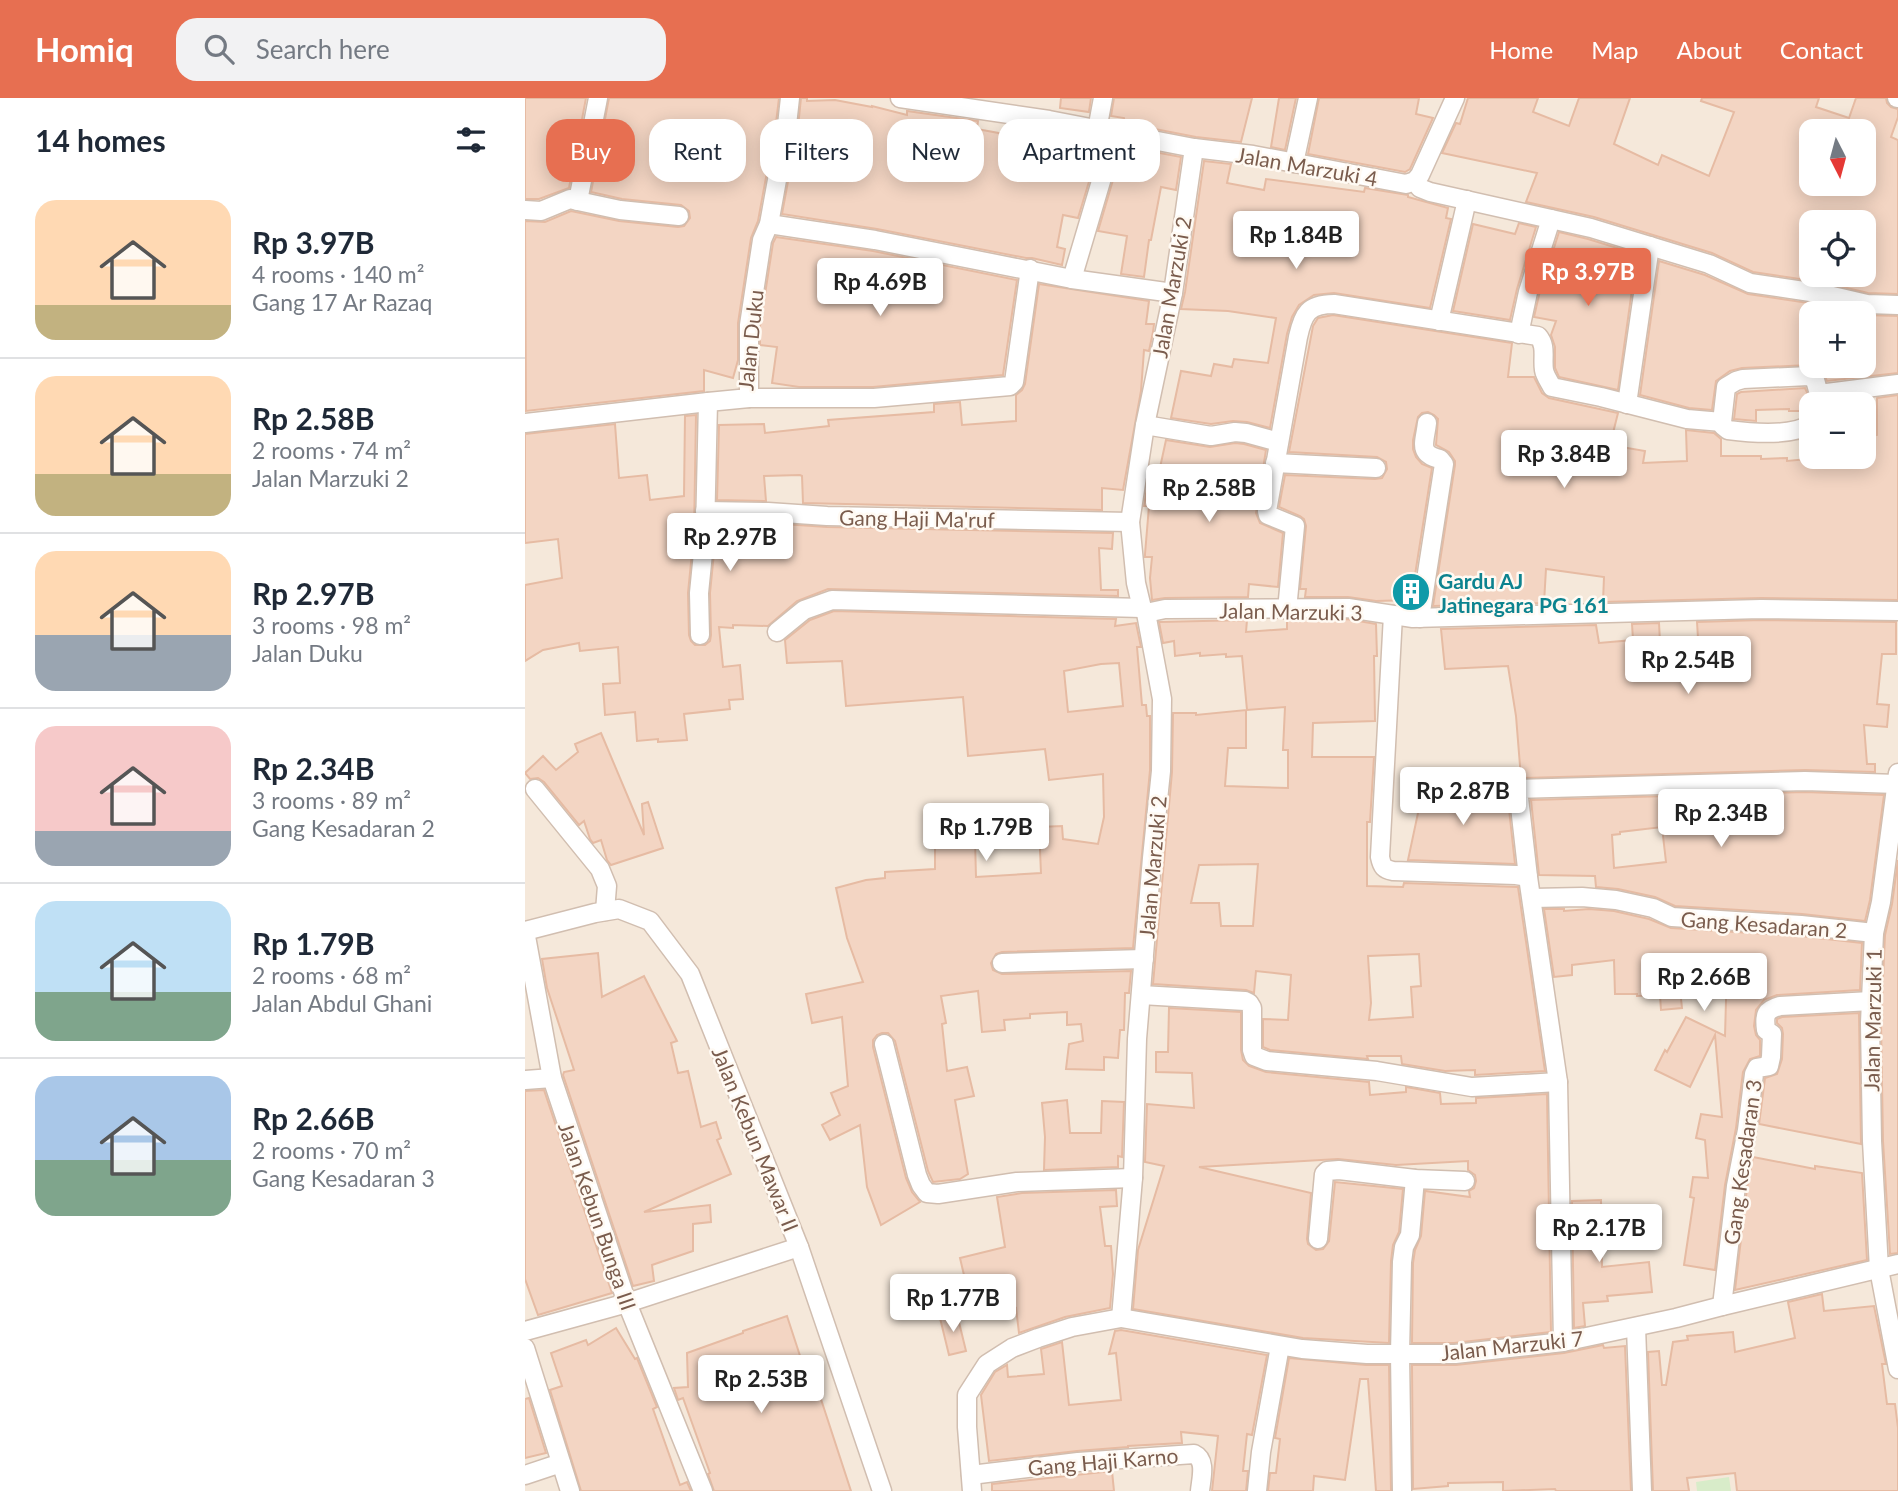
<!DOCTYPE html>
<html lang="en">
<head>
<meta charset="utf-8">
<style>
	body { margin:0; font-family:Lato,sans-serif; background:#f2f2f3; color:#1f2937; height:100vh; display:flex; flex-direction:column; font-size:26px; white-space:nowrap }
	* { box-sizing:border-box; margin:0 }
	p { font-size:23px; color:#747a83 }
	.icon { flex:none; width:38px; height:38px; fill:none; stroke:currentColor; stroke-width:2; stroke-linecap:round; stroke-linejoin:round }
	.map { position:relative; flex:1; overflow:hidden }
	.drawer { display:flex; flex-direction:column; background:#fff; width:525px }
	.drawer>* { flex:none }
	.hud { position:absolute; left:21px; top:21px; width:665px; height:63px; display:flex; gap:14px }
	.needle { width:46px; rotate:174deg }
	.controls { position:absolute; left:1274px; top:21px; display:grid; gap:14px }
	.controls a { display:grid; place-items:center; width:77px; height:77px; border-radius:14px; background:#fff; box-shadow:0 4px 18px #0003; font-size:35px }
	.price { position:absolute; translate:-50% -60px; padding:0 16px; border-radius:7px; background:#fff; color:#222; font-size:23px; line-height:46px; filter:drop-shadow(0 2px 4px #0008) }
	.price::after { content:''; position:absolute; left:50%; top:42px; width:21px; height:16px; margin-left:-10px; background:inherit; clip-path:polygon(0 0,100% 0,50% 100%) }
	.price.active { background:#e76f51; color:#fff }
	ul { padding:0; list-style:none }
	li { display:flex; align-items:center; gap:21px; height:175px; padding:0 35px }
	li+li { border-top:2px solid #e0e1e3 }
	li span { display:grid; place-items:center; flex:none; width:196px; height:140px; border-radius:21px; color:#555 }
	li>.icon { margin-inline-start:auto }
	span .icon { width:84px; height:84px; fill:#fffc; stroke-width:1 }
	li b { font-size:30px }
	h2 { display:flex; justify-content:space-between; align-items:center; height:84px; padding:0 35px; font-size:30px }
	.tag { padding:0 24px; border-radius:21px; background:#fff; box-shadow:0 4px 18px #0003; font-size:24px; line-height:63px }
	.tag.active { background:#e76f51; color:#fff }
	header { display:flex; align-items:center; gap:42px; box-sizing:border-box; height:98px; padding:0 35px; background:#e76f51; color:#fff }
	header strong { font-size:33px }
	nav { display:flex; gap:38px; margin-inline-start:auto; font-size:24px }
	.search { width:490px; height:63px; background:#f2f2f3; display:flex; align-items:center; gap:18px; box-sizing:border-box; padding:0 24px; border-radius:21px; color:#747a83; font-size:26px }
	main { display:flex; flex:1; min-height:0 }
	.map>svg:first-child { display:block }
	.residential { fill:#f5e8da; fill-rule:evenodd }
	.grass { fill:#d8ecc9 }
	.building { fill:#f3d5c3; stroke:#e6bba3; stroke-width:2; fill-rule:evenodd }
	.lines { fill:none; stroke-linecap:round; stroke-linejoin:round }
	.street-casing { stroke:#d1beb0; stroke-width:21 }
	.street { stroke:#fff; stroke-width:18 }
	.labels { text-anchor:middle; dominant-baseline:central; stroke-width:5; stroke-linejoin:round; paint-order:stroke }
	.street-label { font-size:21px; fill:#7a5c4d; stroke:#fffaf3 }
	.culture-label { font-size:21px; font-weight:bold; fill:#0d838f; stroke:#fffaf3; text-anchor:start }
</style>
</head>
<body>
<header>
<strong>Homiq</strong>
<div class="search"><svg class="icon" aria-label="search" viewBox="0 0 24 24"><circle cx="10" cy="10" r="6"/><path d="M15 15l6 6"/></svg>Search here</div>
<nav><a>Home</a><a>Map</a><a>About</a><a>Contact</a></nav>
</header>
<main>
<section class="drawer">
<h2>14 homes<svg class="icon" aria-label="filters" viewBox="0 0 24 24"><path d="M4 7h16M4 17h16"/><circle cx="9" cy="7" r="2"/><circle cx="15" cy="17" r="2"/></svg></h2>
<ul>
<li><span style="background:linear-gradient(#ffd9b3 75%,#c2b280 0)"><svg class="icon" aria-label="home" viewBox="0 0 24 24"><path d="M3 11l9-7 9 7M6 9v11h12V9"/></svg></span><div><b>Rp 3.97B</b><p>4 rooms · 140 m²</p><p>Gang 17 Ar Razaq</p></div></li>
<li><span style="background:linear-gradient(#ffd9b3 70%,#c2b280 0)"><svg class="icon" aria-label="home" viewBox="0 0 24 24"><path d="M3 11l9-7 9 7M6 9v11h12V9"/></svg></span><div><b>Rp 2.58B</b><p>2 rooms · 74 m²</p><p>Jalan Marzuki 2</p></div></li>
<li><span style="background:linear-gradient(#ffd9b3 60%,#9aa5b1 0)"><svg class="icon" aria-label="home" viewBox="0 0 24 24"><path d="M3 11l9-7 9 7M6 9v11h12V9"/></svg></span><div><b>Rp 2.97B</b><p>3 rooms · 98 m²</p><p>Jalan Duku</p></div></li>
<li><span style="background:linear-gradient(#f6c9c9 75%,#9aa5b1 0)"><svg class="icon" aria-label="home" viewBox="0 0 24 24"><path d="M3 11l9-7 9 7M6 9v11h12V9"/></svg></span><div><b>Rp 2.34B</b><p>3 rooms · 89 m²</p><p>Gang Kesadaran 2</p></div></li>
<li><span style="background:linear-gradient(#bfe0f5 65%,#7fa58c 0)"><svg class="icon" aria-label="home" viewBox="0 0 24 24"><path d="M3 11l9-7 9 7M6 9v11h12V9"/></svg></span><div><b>Rp 1.79B</b><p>2 rooms · 68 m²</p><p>Jalan Abdul Ghani</p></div></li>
<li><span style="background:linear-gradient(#a9c7e8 60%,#7fa58c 0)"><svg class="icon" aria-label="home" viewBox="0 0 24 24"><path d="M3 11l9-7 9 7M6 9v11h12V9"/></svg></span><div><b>Rp 2.66B</b><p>2 rooms · 70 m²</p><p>Gang Kesadaran 3</p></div></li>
</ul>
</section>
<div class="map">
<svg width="1373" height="1393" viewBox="0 0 1373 1393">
	<rect width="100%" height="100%" fill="#fdf6ec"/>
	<path class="residential" d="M0,0H1373V1393H0ZM1286,33H1339V86H1286ZM1286,124H1339V177H1286ZM1286,215H1339V268H1286ZM1286,306H1339V359H1286Z"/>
	<path class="grass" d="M1204,1379L1206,1393H1172L1171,1384Z"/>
	<g class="building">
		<path d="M0,0H61L44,90L14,101H0Z"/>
		<path d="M84,0H254L251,25L233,123L226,140L213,225V262L208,280L179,272V293L1,313L0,123L20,124L46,113L94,123L153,129L159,128L165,120L164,113L156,107L97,101L66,94Z"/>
		<path d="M276,0H282V3L310,2L347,9V8L382,17V13L453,23L452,31L495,39V35L557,40L576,44L553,120L538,117L532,149L540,151L537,167L507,160H501L352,131L257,116L273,29Z"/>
		<path d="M536,0H566L564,14L535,10Z"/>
		<path d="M589,0H727L716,44L671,39L599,25V20L586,18Z"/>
		<path d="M754,0H771L760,52L746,49Z"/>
		<path d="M794,0H894L891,16L908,20L885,71L880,74L783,56Z"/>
		<path d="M943,0H1013L1008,14L1044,28L1054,0H1105L1089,46L1133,67L1137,57L1184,78L1209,14L1176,3L1177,0H1294L1291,9L1324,20L1331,0H1361L1362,5L1366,9L1373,11V19L1366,39L1373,42V196L1343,195L1301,185L1228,174L1187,155L1069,119L1001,104L1012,75L917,55L931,25L935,26ZM1286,33H1339V86H1286ZM1286,124H1339V177H1286Z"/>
		<path d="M598,48L656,59L651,92L636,89L626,142H624L619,179L596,176L602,138L573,133Z"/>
		<path d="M679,63L706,66L702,85L739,92L741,81L839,94L840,90L883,97V99L923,110L921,120L926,121L905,210L809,195L789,197L774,207L767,219L762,236L745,330L722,324L708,323L686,326L646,320L656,273L686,278L689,266L707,269L709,261L743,265L751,220L703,213L656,211L660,194Z"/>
		<path d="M994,125L1011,129L992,191L985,222L928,213L948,126L990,136Z"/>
		<path d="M1034,134L1063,141L1112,156L1093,292L1034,279L1030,270V249L1026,237L1031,223L1009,219L1014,197Z"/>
		<path d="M251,139L348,153L492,182L478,277L348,289H274L247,285L252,249L235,247V228L248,145Z"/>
		<path d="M1134,163L1180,177L1223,196L1297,207L1332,215H1280L1284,267L1217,270L1205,273L1191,283L1187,312L1164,310L1115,297Z"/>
		<path d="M514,186L624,203L621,226H629L628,234L624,253L619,252L616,293L598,392L577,390V412L278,405L277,378L275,377L239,378L241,403L192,402L194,327L239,326L240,335L304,328L303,322L409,314V306L435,304L437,327L491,323V297L497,292L500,286Z"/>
		<path d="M808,217L987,245L983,279H1009L1017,295L1024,300L1093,315L1085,347L1120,353L1118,365L1162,363L1161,332L1189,335L1196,341V358H1236V361L1262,360V363L1305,359H1339V354H1347L1346,338L1352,337V300L1373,297V502L1236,500L1078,504L1079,479L1021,471L1019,505L908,508L930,367V363L924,354L911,347L913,321L909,317L903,314L897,315L893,319L888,342V351L891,359L897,366L907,370L886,502L851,503L823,499H780L781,491H775L781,428L779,421L775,418L754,409L760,377L850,381L857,380L862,371L861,364L852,359L764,354L788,228L793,220Z"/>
		<path d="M1339,217L1373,218V275L1302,283L1297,273L1288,268H1339Z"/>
		<path d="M1280,290L1286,303V313H1264V311L1231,312V323L1209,321L1212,296L1216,294Z"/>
		<path d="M171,317L169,434L163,495L164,537L166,543L170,547H180L185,543L186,537L185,495L192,425H243L302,429L588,435L587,451L574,450L576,492H593V498L303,491L272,503L243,528L208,527V530L194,529L198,569L215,567L218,601L204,602L205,611L159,616L162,642L133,644V641L112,643L110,614L80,617L78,586L95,585L93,549L55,553L54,545L18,552L0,563V487L37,480L33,441L0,445V336L90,326L94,380L122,377L125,402L159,398L160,318Z"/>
		<path d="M641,342L685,349L710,345L719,346L741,352L731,415L735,425L758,435L753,489L724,486L723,499L640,500L627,502L625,480L627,459H620V456L624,408H619L624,378L633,379Z"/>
		<path d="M309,513L591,521L590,528L611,525L616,549H612L617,607H621L622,618H625V672L608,850L477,854L471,856L466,865L468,872L477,876L606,873L604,895H600L599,932H595L593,960L579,959V972L541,971L544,946L558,943L556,926L542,927V914L505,916V920L479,922L480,932L457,934L453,893L416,898L421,925L417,926L422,973L442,969L449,998L430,1002L443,1076L435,1081L408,1084L403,1073L370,943L363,935H357L352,937L348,942V949L381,1080L387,1094L395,1104L356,1127L342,1089L335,1027L305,1042L297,1027L315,1017L306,995L323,988L317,919L287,925L281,896L338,884L322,840L311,790L341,782L360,780V774L410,771V742L450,741L451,779L516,775L514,729L537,728L538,741L573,746L579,719L578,676L524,682L520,651L443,658L438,599L321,608L317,563L262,565L260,542L285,522ZM594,565L598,608L543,614L539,573L576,566Z"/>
		<path d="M822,521L851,526L852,558H849L850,623L788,625L787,659H849L845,724H842V788L878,789L879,785L993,789L1020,973L950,977V972L920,973L877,966L876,958H842L843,961L745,952L738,949V921L763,922L766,877L731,873L729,895L721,892L628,886L647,674L648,615H671V617L721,612V650H703L700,688L763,690V652H758L760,609L722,612L717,558L701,559V556L675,558V555L650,558L649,543L638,545L634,524L722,522L721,534L762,531V523L766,522ZM733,766L728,828H696L694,805H666L674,767ZM894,856L896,888L886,889L888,919L844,922L846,905L843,858Z"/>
		<path d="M1236,522L1371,524V556H1357L1352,606L1364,607L1362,629L1339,627L1342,666H1350V674L1280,672L996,680L991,618L983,568L920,571L916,531L1071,527L1074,545L1108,542L1107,526L1134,525L1135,544L1173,540L1172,524Z"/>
		<path d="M76,635L119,737L117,706L123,704L138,750L86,767L82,762L76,742L68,745L65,741L59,723L54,727L19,684L13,680L5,681L0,675L18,658L31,672L53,654L50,646Z"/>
		<path d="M900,682L961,699L965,688L982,693L990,766L883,762Z"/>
		<path d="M1280,694L1359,697L1345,802L1340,823L1277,816L1150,808L1130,799L1093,791L1071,789L1070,778L1014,777L1006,702ZM1137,729L1141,764L1089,770L1087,737L1095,736V734Z"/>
		<path d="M1373,762V1155L1365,1156L1358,1043L1356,925L1360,837L1367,806Z"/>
		<path d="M1019,811H1039V813L1064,811L1089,813L1124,821L1146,830L1275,838L1337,845L1335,892L1252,897L1239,902L1231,912L1229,928L1231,937L1235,942V958L1225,961L1218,974L1211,1030L1200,1087L1190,1172L1159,1167L1169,1100L1165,1099L1168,1079L1183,1080L1180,1042L1171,1040L1176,1016L1197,1019L1190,937L1165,989L1130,972L1140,952L1142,954L1161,919L1200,938L1202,867L1158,864L1159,881L1154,882L1157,910L1136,912L1135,897L1112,898V896H1090L1089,862L1047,867V877L1029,879Z"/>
		<path d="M73,855L77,899L119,878L152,943L146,945L153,975L163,973L176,1029L191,1024L196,1040L192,1042L206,1076L119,1114L185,1107L186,1124L168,1126V1153L127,1167L129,1183L108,1188L38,977L39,974L49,972L22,890L17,861Z"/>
		<path d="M644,910L716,914V952L718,962L724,968L741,974L844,984L845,997L881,994V989L915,995L916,1006L951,1005V1000L1022,996L1026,1234L929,1245H887L888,1165L890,1152L896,1138L900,1093L945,1099L944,1093L949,1090L951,1083L950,1077L943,1072V1063L871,1067L813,1061L674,1069L786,1095L782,1141L783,1146L791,1152L798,1151L804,1143L810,1084L878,1091L874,1134L868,1147L866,1163L864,1245L778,1240L608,1211L613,1152L639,1068L620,1064L622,1006L669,1010L667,975L631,974V954H643Z"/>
		<path d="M1334,915L1336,1046L1234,1026L1240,980L1252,976L1257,961L1258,936L1257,930L1252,925V921L1257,919Z"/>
		<path d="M19,992L87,1195L13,1217L0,1181V993Z"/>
		<path d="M542,1002L545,1035H576L577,1003L599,1004L597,1059L593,1058V1069L519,1072L520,1039L517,1005Z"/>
		<path d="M1228,1059L1290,1071V1068L1337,1075L1342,1162L1210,1192L1222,1090Z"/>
		<path d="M591,1092L592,1108L575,1109L580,1148H586L588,1176L585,1210L540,1219L494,1235L491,1210L485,1211L483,1198L446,1207L435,1160L480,1149L472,1099L497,1095Z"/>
		<path d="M1076,1102L1077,1169L1124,1164L1127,1194L1082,1198L1083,1203L1058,1205L1060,1228L1049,1230L1047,1103Z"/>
		<path d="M1297,1196L1299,1213L1349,1208L1361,1266H1357L1362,1306H1370L1373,1330V1393H1212L1210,1375L1162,1380L1164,1393H1128L1123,1254L1134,1253L1137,1287H1141L1148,1244L1163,1242L1162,1238L1208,1234L1210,1254L1270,1240L1263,1204Z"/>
		<path d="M432,1216L441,1253L424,1257L415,1220Z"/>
		<path d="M262,1218L279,1270L291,1286L326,1393H189L183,1376L185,1375L158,1300L153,1302L149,1290L163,1289L162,1255L218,1235V1233Z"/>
		<path d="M91,1230L110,1261L112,1260L132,1309L128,1311L155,1387L162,1384L166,1393H56L25,1292L37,1288L26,1255L61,1242L63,1247Z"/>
		<path d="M596,1232L742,1257L727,1337L722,1336L718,1373H723L721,1393H687L693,1338L656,1334L657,1345L603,1348V1349L552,1353L464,1363L456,1297L470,1274L482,1267L483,1279L519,1276L516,1251L537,1244L544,1307L596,1302L591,1255L584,1256L590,1233Z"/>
		<path d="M1078,1247L1079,1250L1100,1248L1106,1393H1031L1030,1391L978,1393V1384L923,1385V1388L888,1391L887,1267H931L1039,1255Z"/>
		<path d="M764,1260L841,1267H864L866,1393H851L843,1281H835L820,1382L789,1378L788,1393H743L745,1375H751L755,1341L750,1340Z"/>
		<path d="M4,1300L21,1355L0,1360V1301Z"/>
		<path d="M587,1373L589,1393H467V1386Z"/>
	</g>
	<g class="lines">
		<g class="street-casing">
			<g id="street">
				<path d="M375,0L524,22L669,50L728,57L881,86L890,83L895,77L930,0"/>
				<path d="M1372,0H1373"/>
				<path d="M572,32L578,0"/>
				<path d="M769,65L783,0"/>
				<path d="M890,83L895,90L905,94L1066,130L1184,166L1225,185L1299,196L1342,206L1373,207"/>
				<path d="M53,103L95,112L154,118"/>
				<path d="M0,112L16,113L45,101L53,103L73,0"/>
				<path d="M244,126L350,142L547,181L648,195"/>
				<path d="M547,181L590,36"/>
				<path d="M914,223L942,102"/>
				<path d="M994,236L1003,194L1026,121"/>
				<path d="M224,300H349L485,288L489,284L505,171"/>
				<path d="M1102,306L1125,148"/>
				<path d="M1197,324L1198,328L1203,332C1226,335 1266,339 1286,326"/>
				<path d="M0,325L183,304"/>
				<path d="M620,327L686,338L710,334L721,335L754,344"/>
				<path d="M750,365L851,370"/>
				<path d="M180,413L243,414L302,418L605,424"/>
				<path d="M762,512L770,428L743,417L742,413L773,239C778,216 783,206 809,206L1013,238C1022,248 1017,260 1019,272C1020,278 1024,283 1027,289L1076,299L1162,321L1197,324L1201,289L1211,283L1218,281L1284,278L1290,282L1294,296L1373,286"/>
				<path d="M621,515L640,511L823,510L888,520L1236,511L1373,513"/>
				<path d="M868,517L855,759C857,769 859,771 868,773L991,777L1003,779"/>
				<path d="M895,520L919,366L915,361C892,356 900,344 902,325"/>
				<path d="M252,534L279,512L307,502L617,510"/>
				<path d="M175,537L174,495L180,435L183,304L224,300V227L237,142L244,126L262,27L265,0"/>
				<path d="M1373,675L1356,804L1349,835L1345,925L1347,1043L1354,1171L1373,1271"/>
				<path d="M10,691L75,771L82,788L80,813"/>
				<path d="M1007,800L1057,799L1091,802L1128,810L1147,819L1276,827L1349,835"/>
				<path d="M0,833L70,815L94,811L125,823L165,876L274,1149L357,1393"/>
				<path d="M0,833L27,980L102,1205L178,1393"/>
				<path d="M477,865L619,861"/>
				<path d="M616,897L720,903L724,905L727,910V952L729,958L742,963L852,973L947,989L1033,984"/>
				<path d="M359,946L392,1077L396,1087L402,1095L413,1096L492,1084L608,1080"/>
				<path d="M0,982L27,980"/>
				<path d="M793,1141L799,1076L802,1073L814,1072L890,1081L940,1083"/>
				<path d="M1197,1208L1211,1088L1222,1032L1229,976L1232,970L1244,968L1246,959L1247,936L1241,932C1239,917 1240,912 1255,908L1346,903"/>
				<path d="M596,1220L777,1251L842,1256H930L1038,1244L1151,1220L1197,1208L1373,1166"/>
				<path d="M1111,1229L1117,1393"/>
				<path d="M0,1233L102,1205L274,1149"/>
				<path d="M1038,1244L1033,984L1003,779L993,691L1280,683L1372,686"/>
				<path d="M0,1250L45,1393"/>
				<path d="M0,1377L36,1365"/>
				<path d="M446,1377L553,1364L669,1356C682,1362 676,1381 675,1393"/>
				<path d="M447,1393L442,1329V1297L462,1266L487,1250L513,1240L547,1229L596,1220L608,1080L612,941L627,760L636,673L637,601L621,515L617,510L611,485L605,424L620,327L648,195L669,50"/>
				<path d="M732,1393L736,1354L755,1248"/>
				<path d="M877,1393L875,1256L877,1164L879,1149L885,1137L890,1081"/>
			</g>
		</g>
		<use href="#street" class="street"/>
	</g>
	<defs>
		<g id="building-disc" transform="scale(2.0125)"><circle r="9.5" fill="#0f9aa8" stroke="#fffaf3"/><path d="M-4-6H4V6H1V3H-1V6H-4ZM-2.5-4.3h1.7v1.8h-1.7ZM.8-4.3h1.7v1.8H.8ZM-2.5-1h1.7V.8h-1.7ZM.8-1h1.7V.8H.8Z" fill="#fff"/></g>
	</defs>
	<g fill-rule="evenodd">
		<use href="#building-disc" x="886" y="494"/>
	</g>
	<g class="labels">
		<g class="street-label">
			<text transform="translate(782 68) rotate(10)">Jalan Marzuki 4</text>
			<text transform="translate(646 189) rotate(-80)">Jalan Marzuki 2</text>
			<text transform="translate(225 242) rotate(-84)">Jalan Duku</text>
			<text transform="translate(392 420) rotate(1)">Gang Haji Ma'ruf</text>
			<text transform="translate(766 513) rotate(1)">Jalan Marzuki 3</text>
			<text transform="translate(627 769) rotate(-85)">Jalan Marzuki 2</text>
			<text transform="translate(1239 826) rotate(4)">Gang Kesadaran 2</text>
			<text transform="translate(1347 922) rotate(-89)">Jalan Marzuki 1</text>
			<text transform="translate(231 1041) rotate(68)">Jalan Kebun Mawar II</text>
			<text transform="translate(1217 1064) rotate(-82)">Gang Kesadaran 3</text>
			<text transform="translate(73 1118) rotate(71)">Jalan Kebun Bunga III</text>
			<text transform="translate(987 1247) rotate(-6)">Jalan Marzuki 7</text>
			<text transform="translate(578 1363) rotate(-5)">Gang Haji Karno</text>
		</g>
		<g class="culture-label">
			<text x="913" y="482">Gardu AJ<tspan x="913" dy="24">Jatinegara PG 161</tspan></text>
		</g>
	</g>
</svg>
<div class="controls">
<a><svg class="needle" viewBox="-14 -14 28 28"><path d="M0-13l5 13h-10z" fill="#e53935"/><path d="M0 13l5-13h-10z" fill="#747a83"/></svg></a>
<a><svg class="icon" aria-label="locate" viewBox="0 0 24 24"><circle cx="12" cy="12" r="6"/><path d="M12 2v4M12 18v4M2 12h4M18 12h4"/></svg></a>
<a>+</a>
<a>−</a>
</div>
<b class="price" style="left:771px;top:173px">Rp 1.84B</b>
<b class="price active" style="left:1063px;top:210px">Rp 3.97B</b>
<b class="price" style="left:355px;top:220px">Rp 4.69B</b>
<b class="price" style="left:1039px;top:392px">Rp 3.84B</b>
<b class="price" style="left:684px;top:426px">Rp 2.58B</b>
<b class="price" style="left:205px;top:475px">Rp 2.97B</b>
<b class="price" style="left:1163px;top:598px">Rp 2.54B</b>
<b class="price" style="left:938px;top:729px">Rp 2.87B</b>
<b class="price" style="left:1196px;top:751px">Rp 2.34B</b>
<b class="price" style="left:461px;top:765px">Rp 1.79B</b>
<b class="price" style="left:1179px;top:915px">Rp 2.66B</b>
<b class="price" style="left:1074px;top:1166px">Rp 2.17B</b>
<b class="price" style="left:428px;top:1236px">Rp 1.77B</b>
<b class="price" style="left:236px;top:1317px">Rp 2.53B</b>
<div class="hud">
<a class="tag active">Buy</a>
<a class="tag">Rent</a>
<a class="tag">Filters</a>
<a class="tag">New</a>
<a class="tag">Apartment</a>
</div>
</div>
</main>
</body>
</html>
